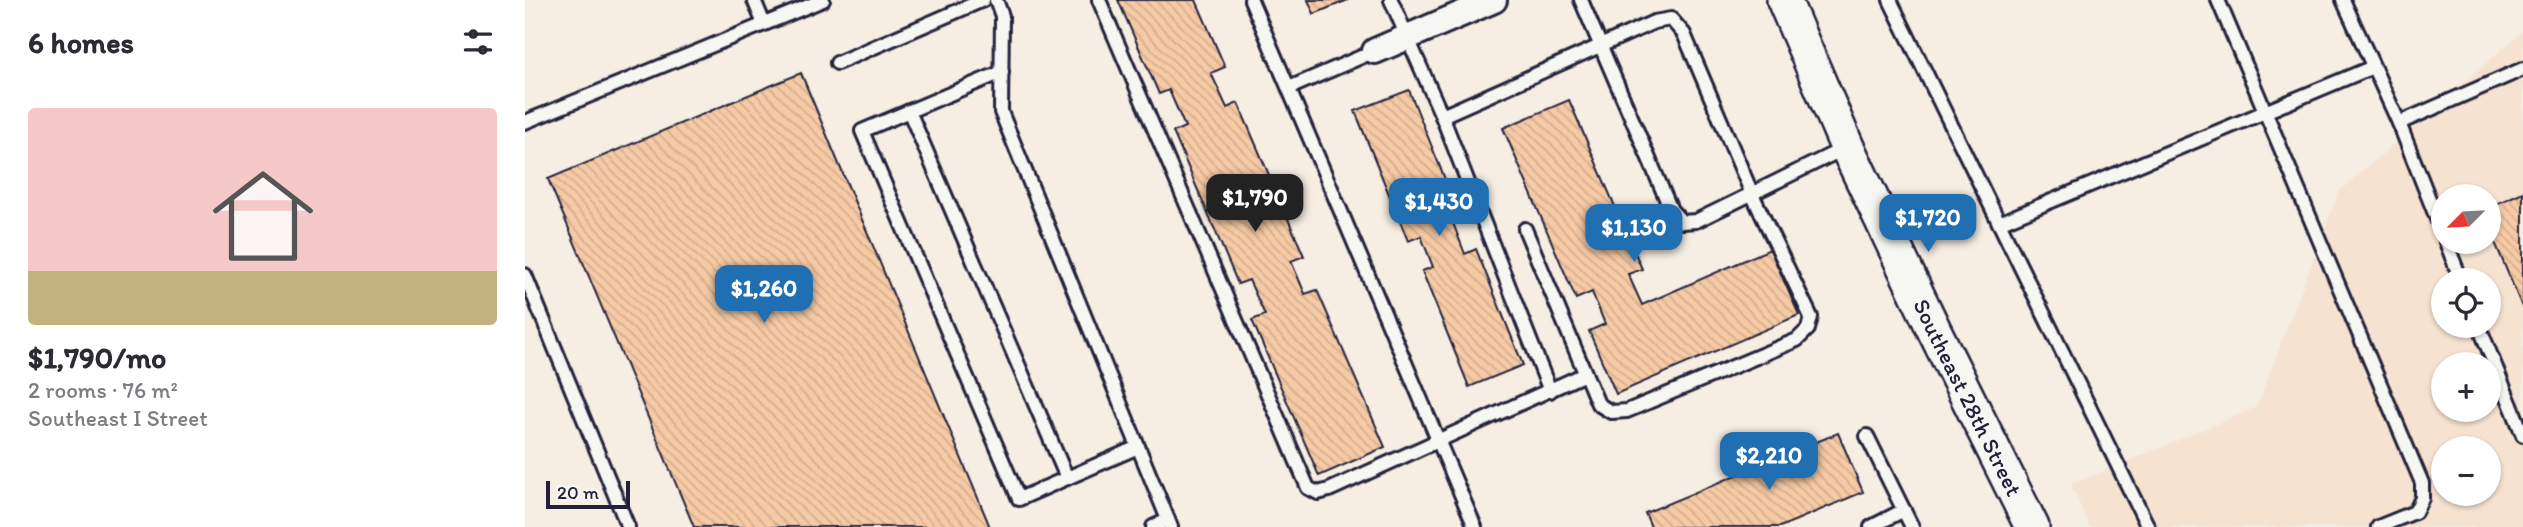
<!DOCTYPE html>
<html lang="en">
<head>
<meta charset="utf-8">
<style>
	body { margin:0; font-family:Itim,sans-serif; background:#f2f2f3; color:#2b2b33; height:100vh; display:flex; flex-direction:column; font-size:26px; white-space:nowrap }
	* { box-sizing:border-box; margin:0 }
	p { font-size:23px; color:#7c7c81 }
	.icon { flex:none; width:38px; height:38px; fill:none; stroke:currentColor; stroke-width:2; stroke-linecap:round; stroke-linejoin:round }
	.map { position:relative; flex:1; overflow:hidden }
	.details { display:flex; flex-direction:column; background:#fff; width:525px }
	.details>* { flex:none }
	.needle { width:46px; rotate:246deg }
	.controls { position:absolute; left:1906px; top:184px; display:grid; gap:14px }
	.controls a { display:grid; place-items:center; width:70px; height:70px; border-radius:50%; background:#fff; box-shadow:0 2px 5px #0004; font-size:35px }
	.scale { position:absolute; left:21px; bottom:18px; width:84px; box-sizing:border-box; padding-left:7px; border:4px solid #22223b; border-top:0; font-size:19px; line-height:24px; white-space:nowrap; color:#22223b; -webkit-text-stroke:5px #f6f6f2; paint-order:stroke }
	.price { position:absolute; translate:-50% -60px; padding:0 16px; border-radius:14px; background:#1f6fb2; color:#fff; font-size:23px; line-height:46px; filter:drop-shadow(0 2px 4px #0008) }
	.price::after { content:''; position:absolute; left:50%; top:42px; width:21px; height:16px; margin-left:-10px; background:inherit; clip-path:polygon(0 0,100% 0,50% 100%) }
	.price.selected { background:#222; color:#fff }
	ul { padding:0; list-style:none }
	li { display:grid; align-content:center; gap:14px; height:371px; padding:0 28px }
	li span { display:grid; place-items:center; height:217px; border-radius:7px; color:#555 }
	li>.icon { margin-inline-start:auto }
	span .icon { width:126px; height:126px; fill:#fffc; stroke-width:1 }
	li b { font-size:30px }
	h2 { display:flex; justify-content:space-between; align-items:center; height:84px; padding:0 28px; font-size:30px }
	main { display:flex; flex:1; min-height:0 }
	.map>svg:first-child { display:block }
	.built { fill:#f6e2d0; fill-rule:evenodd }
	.building { fill:url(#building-back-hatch); stroke:#22223b; stroke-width:2 }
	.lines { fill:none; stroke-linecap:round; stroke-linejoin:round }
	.lane-casing { stroke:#22223b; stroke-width:18 }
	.street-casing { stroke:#22223b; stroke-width:30 }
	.secondary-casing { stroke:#22223b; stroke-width:38 }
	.lane { stroke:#f6f6f2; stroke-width:12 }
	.street { stroke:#f6f6f2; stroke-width:24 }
	.secondary { stroke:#f6f6f2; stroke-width:33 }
	.labels { text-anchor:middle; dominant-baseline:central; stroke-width:7; stroke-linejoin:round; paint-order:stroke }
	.street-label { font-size:23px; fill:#22223b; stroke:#f6f6f2 }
</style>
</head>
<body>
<main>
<section class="details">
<h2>6 homes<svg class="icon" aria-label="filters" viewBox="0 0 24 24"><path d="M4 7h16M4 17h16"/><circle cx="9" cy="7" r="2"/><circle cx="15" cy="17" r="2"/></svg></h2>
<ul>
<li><span style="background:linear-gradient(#f6c9c9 75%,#c2b280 0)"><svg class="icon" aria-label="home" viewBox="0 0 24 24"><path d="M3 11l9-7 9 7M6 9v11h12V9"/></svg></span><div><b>$1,790/mo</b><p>2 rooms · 76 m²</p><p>Southeast I Street</p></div></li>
</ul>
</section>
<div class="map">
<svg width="1998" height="527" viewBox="0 0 1998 527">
	<defs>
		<pattern id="building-back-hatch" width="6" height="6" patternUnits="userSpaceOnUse" patternTransform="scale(1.75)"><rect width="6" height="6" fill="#f6caa5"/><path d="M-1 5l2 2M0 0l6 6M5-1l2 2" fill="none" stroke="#d3ad8f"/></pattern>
	</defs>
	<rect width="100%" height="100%" fill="#f6ede3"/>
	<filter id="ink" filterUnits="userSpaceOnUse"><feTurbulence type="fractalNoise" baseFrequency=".0143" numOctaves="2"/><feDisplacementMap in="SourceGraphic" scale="14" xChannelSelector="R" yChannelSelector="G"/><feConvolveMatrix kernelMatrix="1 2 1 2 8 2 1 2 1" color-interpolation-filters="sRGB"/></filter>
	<g filter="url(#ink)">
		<path class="built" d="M1998,31V527H1565L1546,485L1732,407L1814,192ZM1918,196H1964V242H1918ZM1918,280H1964V326H1918ZM1918,364H1964V410H1918ZM1918,448H1964V494H1918Z"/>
		<g class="building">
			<path d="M593,0H671L700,67L686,73L702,108L713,103L779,256L766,261L780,294L792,290L860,447L794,476L727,320L740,315L724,280L713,284L648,132L660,127L644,90L634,94Z"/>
			<path d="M783,0H823L789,14Z"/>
			<path d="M276,73L465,527H169L23,179Z"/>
			<path d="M884,90L936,219L928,223L940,254L951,249L998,365L944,387L897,271L908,267L896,236L883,241L830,111Z"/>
			<path d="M1044,100L1117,269L1103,274L1117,305L1245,249L1274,315L1091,394L1064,331L1080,324L1067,292L1051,299L978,128Z"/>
			<path d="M1998,192V309L1964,228V207Z"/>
			<path d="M1313,433L1338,492L1255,527H1126L1120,513Z"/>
		</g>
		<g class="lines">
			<g class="lane-casing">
				<g id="lane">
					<path d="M229,0L239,24"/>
					<path d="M471,0L477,16L476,112L646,527"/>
					<path d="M574,0L783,488L793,493L804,490L1060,374"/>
					<path d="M726,0L950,527"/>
					<path d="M866,0L917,116L1129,22L1146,19L1159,34L1227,194L1286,317L1283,329L1272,340L1102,411L1086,412L1073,404L1000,229"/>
					<path d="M1056,0L1146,210L1157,222L1171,221L1322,147"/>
					<path d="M1365,0L1623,527"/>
					<path d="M1693,0L1897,483V498L1890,512L1853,527"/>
					<path d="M1818,0L1874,123L1998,69"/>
					<path d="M312,63L458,0"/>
					<path d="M477,72L337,131L494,499L613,447"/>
					<path d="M764,88L850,51"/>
					<path d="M384,111L542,478"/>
					<path d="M917,116L1025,391"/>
					<path d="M0,122L298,0"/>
					<path d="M1874,123L1918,234"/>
					<path d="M1474,223L1848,67"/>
					<path d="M1921,242L1936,280"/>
					<path d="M0,275L103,527"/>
					<path d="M1954,326L1998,435"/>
					<path d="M1342,436L1387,527"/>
					<path d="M628,527L643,520"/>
					<path d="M1346,527L1379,510"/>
				</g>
			</g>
			<g class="street-casing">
				<path id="street" d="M850,51L969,0"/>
			</g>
			<g class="secondary-casing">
				<g id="secondary">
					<path id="s1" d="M1259,0L1322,147L1410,332L1507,527"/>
				</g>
			</g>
			<use href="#lane" class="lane"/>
			<use href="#street" class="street"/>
			<use href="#secondary" class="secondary"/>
		</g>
	</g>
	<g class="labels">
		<g class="street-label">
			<text stroke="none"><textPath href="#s1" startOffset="438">Southeast 28th Street</textPath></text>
		</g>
	</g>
</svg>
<div class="controls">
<a><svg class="needle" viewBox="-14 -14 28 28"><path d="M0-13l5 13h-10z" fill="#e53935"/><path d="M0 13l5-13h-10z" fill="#7c7c81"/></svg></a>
<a><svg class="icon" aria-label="locate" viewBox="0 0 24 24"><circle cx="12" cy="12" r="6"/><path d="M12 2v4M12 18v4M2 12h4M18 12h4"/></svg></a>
<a>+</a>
<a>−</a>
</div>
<div class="scale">20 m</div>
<b class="price selected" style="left:730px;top:234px">$1,790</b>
<b class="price" style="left:914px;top:238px">$1,430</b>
<b class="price" style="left:1403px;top:254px">$1,720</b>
<b class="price" style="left:1109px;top:264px">$1,130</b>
<b class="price" style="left:239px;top:325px">$1,260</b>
<b class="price" style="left:1244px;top:492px">$2,210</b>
</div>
</main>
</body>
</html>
